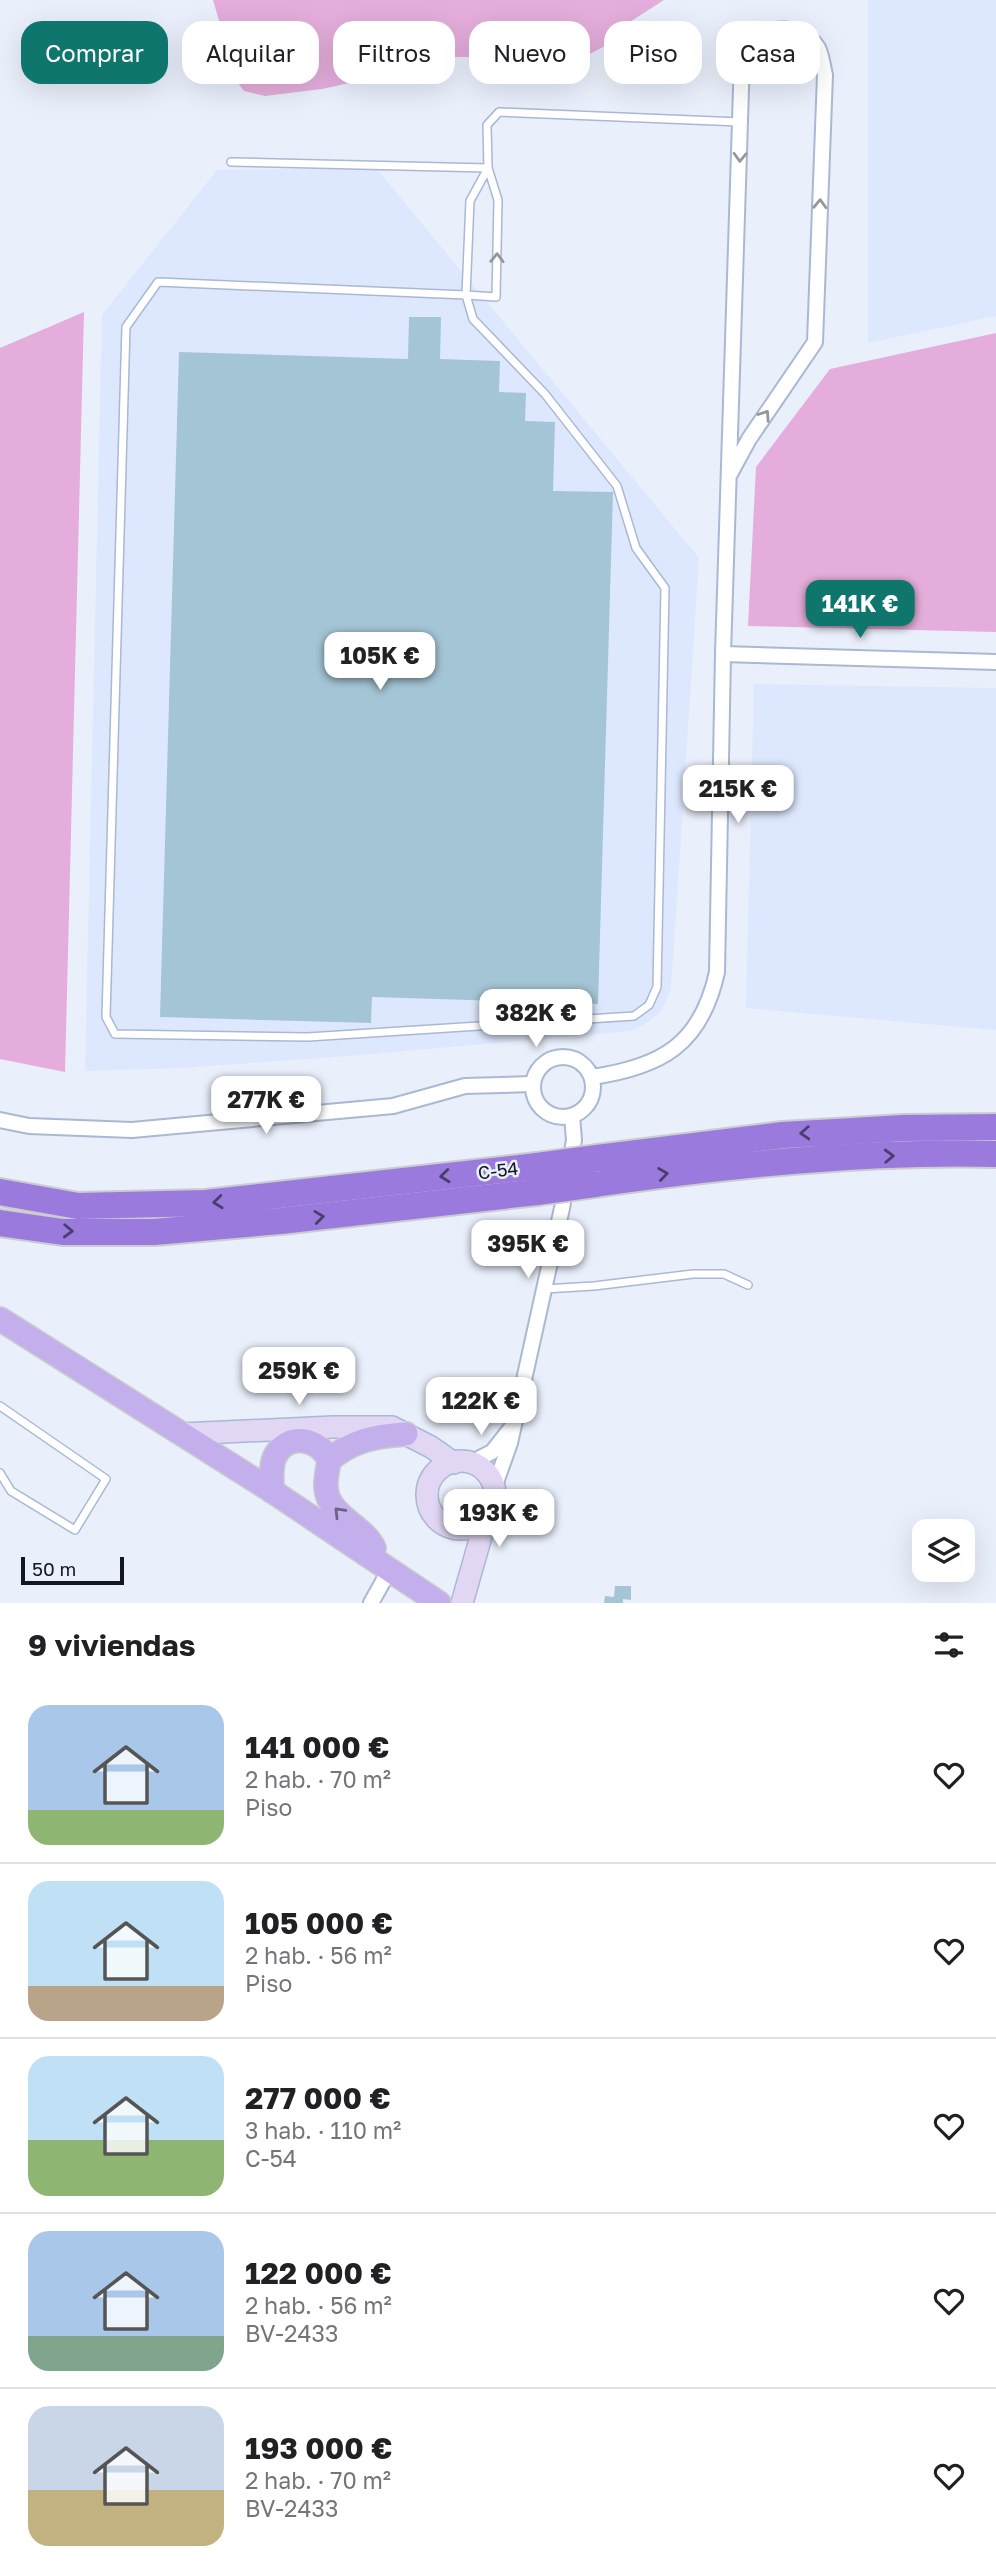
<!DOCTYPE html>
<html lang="es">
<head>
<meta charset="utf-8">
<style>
	body { margin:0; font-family:"Golos Text",sans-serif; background:#f6f6f6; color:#202124; height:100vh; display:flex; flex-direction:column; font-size:26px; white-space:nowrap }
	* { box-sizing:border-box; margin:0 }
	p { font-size:23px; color:#757577 }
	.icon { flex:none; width:38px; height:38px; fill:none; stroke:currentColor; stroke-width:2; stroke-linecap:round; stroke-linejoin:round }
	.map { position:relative; height:1603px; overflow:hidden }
	.side { display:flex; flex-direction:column; background:#fff; flex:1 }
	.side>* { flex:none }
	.banner { position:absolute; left:21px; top:21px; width:956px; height:63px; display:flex; gap:14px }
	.controls { position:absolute; left:912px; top:1519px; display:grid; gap:14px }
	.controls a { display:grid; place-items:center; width:63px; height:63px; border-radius:14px; background:#fff; box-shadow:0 7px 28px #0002; font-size:35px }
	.scale { position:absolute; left:21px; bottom:18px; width:103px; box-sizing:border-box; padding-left:7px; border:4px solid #131721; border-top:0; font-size:19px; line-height:24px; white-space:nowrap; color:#131721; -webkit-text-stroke:5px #e9effb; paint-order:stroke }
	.price { position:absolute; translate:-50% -60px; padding:0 16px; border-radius:14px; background:#fff; color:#222; font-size:23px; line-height:46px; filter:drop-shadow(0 2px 4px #0008) }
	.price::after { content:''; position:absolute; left:50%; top:42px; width:21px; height:16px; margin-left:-10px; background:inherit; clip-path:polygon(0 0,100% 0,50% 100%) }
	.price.current { background:#0f766e; color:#fff }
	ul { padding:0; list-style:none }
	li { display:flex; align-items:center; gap:21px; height:175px; padding:0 28px }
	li+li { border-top:2px solid #e0e0e0 }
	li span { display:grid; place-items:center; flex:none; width:196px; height:140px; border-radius:21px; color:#555 }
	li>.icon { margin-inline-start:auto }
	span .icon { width:84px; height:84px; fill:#fffc; stroke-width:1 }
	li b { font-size:30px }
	h2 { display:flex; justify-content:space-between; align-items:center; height:84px; padding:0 28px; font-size:30px }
	.chip { padding:0 24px; border-radius:21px; background:#fff; box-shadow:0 7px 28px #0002; font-size:24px; line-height:63px }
	.chip.current { background:#0f766e; color:#fff }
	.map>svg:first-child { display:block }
	.built { fill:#dde8fe }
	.green { fill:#e4addb }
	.building { fill:#a4c5d5 }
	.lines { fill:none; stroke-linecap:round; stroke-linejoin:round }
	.lane-casing { stroke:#aab8d3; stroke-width:10 }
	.street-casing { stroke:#aab8d3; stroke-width:18 }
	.secondary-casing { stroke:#aab8d3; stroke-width:24 }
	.primary-casing { stroke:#cbccce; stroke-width:26 }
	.highway-casing { stroke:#cbccce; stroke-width:30 }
	.lane { stroke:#fff; stroke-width:7 }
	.street { stroke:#fff; stroke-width:14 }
	.secondary { stroke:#e1d7f5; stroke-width:21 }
	.primary { stroke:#c3afeb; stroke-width:23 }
	.highway { stroke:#9b7add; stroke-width:26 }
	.highway-bridge-casing { stroke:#cbccce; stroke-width:30; stroke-linecap:butt }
	.highway-bridge { stroke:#9b7add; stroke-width:26 }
	.oneway { stroke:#95979b }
	.oneway2 { stroke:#493f6c }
	.oneway3 { stroke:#6b6386 }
	.labels { text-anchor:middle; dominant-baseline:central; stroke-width:5; stroke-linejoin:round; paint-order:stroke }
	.street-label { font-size:18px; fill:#131721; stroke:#e9effb }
</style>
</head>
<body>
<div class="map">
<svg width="996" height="1603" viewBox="0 0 996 1603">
	<rect width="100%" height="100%" fill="#e9effb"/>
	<g class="built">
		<path d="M868,0H996V316L868,343Z"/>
		<path d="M376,168L699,558L671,989L662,1010L648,1022L631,1031L348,1056L182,1068L85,1071L102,315L217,170Z"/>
		<path d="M754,684L996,688V1030L746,1008Z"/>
	</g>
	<g class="green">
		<path d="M213,0H664L625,25L611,43L582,58L550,67H514L470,57H450L408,70L322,89L265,96L244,91L237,82Z"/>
		<path d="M84,312L65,1072L0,1059V348Z"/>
		<path d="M996,333V632L748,626L756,467L830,369Z"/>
	</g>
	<g class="building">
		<path d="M409,317H441L440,359L500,361L499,392L526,393L525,421L555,422L553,491L613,492L598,1004L372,997L371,1023L160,1017L179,352L408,359Z"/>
		<path d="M615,1586H631V1600L623,1599V1603H604L605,1596L614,1597Z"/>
	</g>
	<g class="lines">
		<g class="lane-casing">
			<g id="lane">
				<path d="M231,162L488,168"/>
				<path d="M488,168L470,201L466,295L496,297L498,200L488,168L487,125L499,112L740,122"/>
				<path d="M158,282L466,295L473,319L545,394L617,486L636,548L665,588L657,987L649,1005L634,1016L308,1037L115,1034L106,1017L126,327Z"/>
				<path d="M544,1289L594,1286L693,1274H724L748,1285"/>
				<path d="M0,1406L106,1479L75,1530L11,1491L0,1473"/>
			</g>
		</g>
		<g class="street-casing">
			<g id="street">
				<path d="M723,654L996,662"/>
				<circle cx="563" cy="1087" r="30"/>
				<path d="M592,1077C661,1067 701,1045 717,972L723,654L742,58C744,54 747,48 750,44C767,23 804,25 818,48C822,56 823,67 825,75L815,342L749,439L730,474"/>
				<path d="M0,1120L29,1126L132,1130L393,1106L465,1086L533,1084"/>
				<path d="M476,1465L480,1458L492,1452L511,1428"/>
				<path d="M494,1488L510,1443L562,1208L574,1140L572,1116"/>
				<path d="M371,1603L390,1569"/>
			</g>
		</g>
		<g class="secondary-casing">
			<g id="secondary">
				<path d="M181,1434L333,1427H392L431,1447L454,1463"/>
				<circle cx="461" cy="1495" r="34"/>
				<path d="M462,1603L482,1533L481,1523"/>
			</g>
		</g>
		<g class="primary-casing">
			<g id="primary">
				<path d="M0,1319L272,1491L439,1603"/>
				<path d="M272,1491C272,1479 270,1467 275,1456C288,1432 319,1438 329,1460"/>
				<path d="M374,1548C363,1525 328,1516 326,1488C325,1480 328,1469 329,1460C353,1440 375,1436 406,1434"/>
			</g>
		</g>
		<g class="highway-casing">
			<g id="highway">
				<path d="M597,1158L783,1135L904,1128L996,1127"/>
				<path d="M595,1184C729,1165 861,1151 996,1154"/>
				<path d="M0,1192L78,1206L206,1203L537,1166"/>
				<path d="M0,1223L63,1232H154L280,1221L537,1192"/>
			</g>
		</g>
		<use href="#lane" class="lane"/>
		<use href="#street" class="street"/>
		<use href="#secondary" class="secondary"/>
		<use href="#primary" class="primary"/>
		<use href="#highway" class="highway"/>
		<g class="highway-bridge-casing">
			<g id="highway-bridge">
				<path d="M537,1166L597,1158"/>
				<path d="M537,1192L595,1184"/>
			</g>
		</g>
		<use href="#highway-bridge" class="highway-bridge"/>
	</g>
	<defs><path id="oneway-chevron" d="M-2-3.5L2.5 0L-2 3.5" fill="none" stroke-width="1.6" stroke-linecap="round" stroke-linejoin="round" transform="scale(1.75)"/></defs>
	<g class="oneway">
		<use href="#oneway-chevron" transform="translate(740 157) rotate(92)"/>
		<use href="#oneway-chevron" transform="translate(820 204) rotate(-88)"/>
		<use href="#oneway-chevron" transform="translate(497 258) rotate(-89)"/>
		<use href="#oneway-chevron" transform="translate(765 415) rotate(-56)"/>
	</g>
	<g class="oneway2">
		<use href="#oneway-chevron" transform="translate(805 1133) rotate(177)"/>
		<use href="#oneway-chevron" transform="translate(889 1156) rotate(-2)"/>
		<use href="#oneway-chevron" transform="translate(663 1174) rotate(-8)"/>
		<use href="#oneway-chevron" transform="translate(445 1176) rotate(174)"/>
		<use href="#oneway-chevron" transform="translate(218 1202) rotate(174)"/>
		<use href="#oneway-chevron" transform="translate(319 1217) rotate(-7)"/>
		<use href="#oneway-chevron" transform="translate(68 1231) rotate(2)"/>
	</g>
	<use class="oneway3" href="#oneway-chevron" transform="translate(339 1512) rotate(-134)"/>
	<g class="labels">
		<g class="street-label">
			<text transform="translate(498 1170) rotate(-7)">C-54</text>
		</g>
	</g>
</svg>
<div class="controls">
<a><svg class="icon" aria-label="layers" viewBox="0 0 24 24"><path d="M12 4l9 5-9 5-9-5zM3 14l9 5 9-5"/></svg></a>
</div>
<div class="scale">50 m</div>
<b class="price current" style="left:860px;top:640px">141K €</b>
<b class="price" style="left:380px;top:692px">105K €</b>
<b class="price" style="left:738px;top:825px">215K €</b>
<b class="price" style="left:536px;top:1049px">382K €</b>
<b class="price" style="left:266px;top:1136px">277K €</b>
<b class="price" style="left:528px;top:1280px">395K €</b>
<b class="price" style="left:299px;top:1407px">259K €</b>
<b class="price" style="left:481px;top:1437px">122K €</b>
<b class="price" style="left:499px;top:1549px">193K €</b>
<div class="banner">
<a class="chip current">Comprar</a>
<a class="chip">Alquilar</a>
<a class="chip">Filtros</a>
<a class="chip">Nuevo</a>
<a class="chip">Piso</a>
<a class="chip">Casa</a>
</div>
</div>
<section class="side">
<h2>9 viviendas<svg class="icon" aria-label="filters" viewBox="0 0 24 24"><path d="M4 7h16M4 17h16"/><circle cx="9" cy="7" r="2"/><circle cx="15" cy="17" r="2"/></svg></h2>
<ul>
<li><span style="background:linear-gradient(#a9c7e8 75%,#8fb573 0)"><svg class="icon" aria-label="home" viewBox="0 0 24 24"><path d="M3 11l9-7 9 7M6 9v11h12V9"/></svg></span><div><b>141 000 €</b><p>2 hab. · 70 m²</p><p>Piso</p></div><svg class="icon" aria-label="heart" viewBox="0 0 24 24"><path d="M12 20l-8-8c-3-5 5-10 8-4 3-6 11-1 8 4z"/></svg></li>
<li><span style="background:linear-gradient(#bfe0f5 75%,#b9a48a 0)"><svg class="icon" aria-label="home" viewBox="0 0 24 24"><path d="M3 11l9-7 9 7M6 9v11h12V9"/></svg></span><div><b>105 000 €</b><p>2 hab. · 56 m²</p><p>Piso</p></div><svg class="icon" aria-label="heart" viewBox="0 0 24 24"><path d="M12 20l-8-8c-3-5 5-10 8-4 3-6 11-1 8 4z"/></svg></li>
<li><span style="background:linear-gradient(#bfe0f5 60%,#8fb573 0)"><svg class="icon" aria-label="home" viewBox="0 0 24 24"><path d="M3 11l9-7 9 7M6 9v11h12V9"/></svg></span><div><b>277 000 €</b><p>3 hab. · 110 m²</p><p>C-54</p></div><svg class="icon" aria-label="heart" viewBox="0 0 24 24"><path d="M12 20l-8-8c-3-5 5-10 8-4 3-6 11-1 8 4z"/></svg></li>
<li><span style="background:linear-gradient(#a9c7e8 75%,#7fa58c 0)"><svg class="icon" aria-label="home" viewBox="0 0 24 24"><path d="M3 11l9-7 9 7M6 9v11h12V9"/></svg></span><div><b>122 000 €</b><p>2 hab. · 56 m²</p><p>BV-2433</p></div><svg class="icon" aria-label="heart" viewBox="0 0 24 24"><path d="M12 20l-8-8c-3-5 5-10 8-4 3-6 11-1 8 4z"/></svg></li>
<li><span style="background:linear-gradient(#c9d6e8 60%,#c2b280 0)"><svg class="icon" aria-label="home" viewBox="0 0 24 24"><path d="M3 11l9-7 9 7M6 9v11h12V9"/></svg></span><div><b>193 000 €</b><p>2 hab. · 70 m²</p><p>BV-2433</p></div><svg class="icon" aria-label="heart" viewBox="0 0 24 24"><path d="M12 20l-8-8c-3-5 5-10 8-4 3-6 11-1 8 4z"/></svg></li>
</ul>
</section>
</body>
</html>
